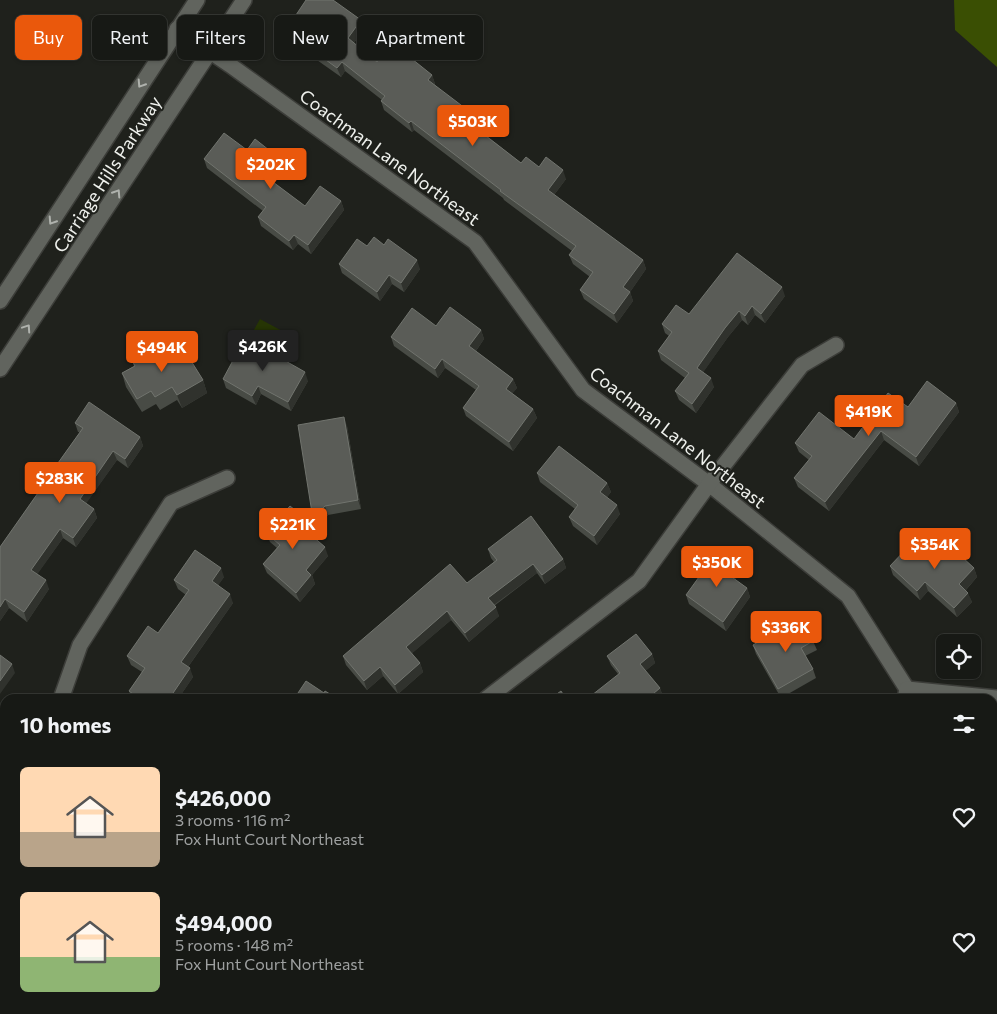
<!DOCTYPE html>
<html lang="en">
<head>
<meta charset="utf-8">
<style>
	body { margin:0; font-family:Commissioner,sans-serif; background:#242622; color:#f1f3f6; height:100vh; display:flex; flex-direction:column; font-size:19px; white-space:nowrap }
	* { box-sizing:border-box; margin:0 }
	p { font-size:16px; color:#9ea0a0 }
	.icon { flex:none; width:28px; height:28px; fill:none; stroke:currentColor; stroke-width:2; stroke-linecap:round; stroke-linejoin:round }
	.map { position:relative; flex:1; overflow:hidden }
	.panel { position:absolute; left:0px; top:694px; width:998px; height:321px; display:flex; flex-direction:column; background:#171915; border-radius:15px 15px 0 0; box-shadow:0 1px 4px #0004,0 0 0 1px #363834 }
	.panel>* { flex:none }
	.banner { position:absolute; left:15px; top:15px; width:500px; height:45px; display:flex; gap:10px }
	.tools { position:absolute; left:936px; top:634px; display:grid; gap:10px }
	.tools a { display:grid; place-items:center; width:45px; height:45px; border-radius:8px; background:#171915; box-shadow:0 1px 4px #0004,0 0 0 1px #363834; font-size:25px }
	.price { position:absolute; translate:-50% -42px; padding:0 11px; border-radius:5px; background:#ea580c; color:#fff; font-size:16px; line-height:32px; filter:drop-shadow(0 1px 2px #0008) }
	.price::after { content:''; position:absolute; left:50%; top:30px; width:15px; height:11px; margin-left:-8px; background:inherit; clip-path:polygon(0 0,100% 0,50% 100%) }
	.price.selected { background:#222; color:#fff }
	ul { padding:0; list-style:none }
	li { display:flex; align-items:center; gap:15px; height:125px; padding:0 20px }
	li span { display:grid; place-items:center; flex:none; width:140px; height:100px; border-radius:8px; color:#555 }
	li>.icon { margin-inline-start:auto }
	span .icon { width:60px; height:60px; fill:#fffc; stroke-width:1 }
	li b { font-size:21px }
	h2 { display:flex; justify-content:space-between; align-items:center; height:60px; padding:0 20px; font-size:21px }
	.pill { padding:0 18px; border-radius:8px; background:#171915; box-shadow:0 1px 4px #0004,0 0 0 1px #363834; font-size:18px; line-height:45px }
	.pill.selected { background:#ea580c; color:#fff }
	.map>svg:first-child { display:block }
	.green { fill:#263504 }
	.water { fill:#3a4f03 }
	.lines { fill:none; stroke-linecap:round; stroke-linejoin:round }
	.minor-casing { stroke:#3c3d39; stroke-width:18 }
	.minor { stroke:#61645e; stroke-width:15 }
	.wall { fill:#484b45 }
	.shaded-wall { fill:#30322d }
	.building { fill:#5a5c57; stroke:#71746e }
	.oneway { stroke:#afb2ad }
	.labels { text-anchor:middle; dominant-baseline:central; stroke-width:4; stroke-linejoin:round; paint-order:stroke }
	.street-label { font-size:18px; fill:#eff1ed; stroke:#1f211c }
</style>
</head>
<body>
<div class="map">
<svg width="997" height="1014" viewBox="0 0 997 1014">
	<rect width="100%" height="100%" fill="#1f211c"/>
	<path class="green" d="M260,319L284,332L270,358L246,344Z"/>
	<path class="water" d="M954,0H997V67L955,30Z"/>
	<g class="lines">
		<g class="minor-casing">
			<g id="minor">
				<path d="M177,29L230,65L475,242L583,390L709,484L848,596L907,689L905,699"/>
				<path d="M0,301L197,0"/>
				<path d="M0,369L244,0"/>
				<path d="M907,689L997,698"/>
				<path d="M61,699L80,645L171,503L227,478"/>
				<path d="M486,699L639,581L709,484L802,365L836,345"/>
				<path d="M0,846L5,836"/>
				<path d="M0,958L5,962"/>
				<path d="M72,1010L77,1014"/>
				<path d="M363,1014V1010"/>
				<path d="M816,1014L817,1010"/>
			</g>
		</g>
		<use href="#minor" class="minor"/>
	</g>
	<g class="wall">
		<path d="M296,15L361,20L364,29L354,43L377,62L432,75L435,84V85L485,130L483,133L521,163L539,167L566,179L554,195L643,260L646,269L630,292L633,301L617,323L584,299L580,290L590,277L573,264L569,255L572,251L504,200L503,198L414,130L412,132L384,110L381,101L382,100L345,71L341,77L307,53L304,44L312,33L299,24Z"/>
		<path d="M247,150L279,158L282,167L271,181L305,206L341,201L344,210L311,254L298,244L293,250L261,226L258,217L263,211L207,168L204,159Z"/>
		<path d="M367,246L420,269L404,292L392,284L380,301L342,273L339,264Z"/>
		<path d="M785,296L765,323L755,315L748,325L742,320L728,337L703,372L714,387L696,413L679,400L675,391L685,378L661,360L658,351L669,336L665,333L662,324L689,314Z"/>
		<path d="M436,326L481,330L484,339L476,351L513,379L517,388L512,393L533,409L537,418L513,451L466,416L463,408L476,390L445,368L438,378L394,346L391,337Z"/>
		<path d="M168,357L203,380L207,393L182,408L177,400L160,410L156,404L142,412L126,387L122,373L134,366L132,360Z"/>
		<path d="M223,379L308,381L291,411L261,394L256,405L226,388Z"/>
		<path d="M956,403L959,412L919,466L884,440L829,511L798,487L794,478L809,460L799,452L795,443L854,439L908,407Z"/>
		<path d="M75,423L140,437L143,446L128,468L117,460L86,503L94,509L97,518L76,547L63,538L37,574L49,589L27,622L9,608L0,621V547L59,464L58,463L80,432H78Z"/>
		<path d="M347,426L361,509L328,515L317,528Z"/>
		<path d="M537,473L607,483L611,492L607,497L620,514L597,545L573,526L569,517L575,509L540,482Z"/>
		<path d="M313,531L311,534L328,556L312,575L315,584L300,602L267,573L263,564L277,548L270,542L266,533Z"/>
		<path d="M488,549L563,559L566,568L545,584L537,573L494,606L499,616L469,642L451,620L412,653L420,663L423,672L398,694L383,676L367,690L346,665L343,656L467,583L494,562L491,558Z"/>
		<path d="M917,556L974,568L977,577L966,590L972,602L957,617L928,591L920,600L893,575L890,566Z"/>
		<path d="M739,574L735,580L747,588L750,597L726,631L689,604L686,595Z"/>
		<path d="M224,577L218,585L233,603L188,667L193,677L178,699H132L129,691L142,672L131,665L127,656L158,633L186,595L178,589L174,580Z"/>
		<path d="M813,641L817,650L805,656L813,669L816,678L781,698L756,654L753,645Z"/>
		<path d="M652,654L655,663L645,671L660,688L663,697L618,674L611,665L607,656Z"/>
		<path d="M992,744L997,750V783L992,782Z"/>
		<rect x="425" y="1010" width="40" height="4"/>
		<path d="M710,1010H751L750,1014H713L711,1013Z"/>
		<path d="M883,1010H919L918,1014H895Z"/>
	</g>
	<g class="shaded-wall">
		<path d="M361,20L364,29L351,47L348,38Z"/>
		<path d="M342,62L345,71L341,77L337,68Z"/>
		<path d="M432,75L435,84L431,89L428,80Z"/>
		<path d="M411,121L414,130L412,132L409,123Z"/>
		<path d="M482,121L485,130L480,138L477,129Z"/>
		<path d="M279,158L282,167L268,185L265,176Z"/>
		<path d="M563,170L566,179L551,199L548,190Z"/>
		<path d="M341,201L344,210L311,254L308,245Z"/>
		<path d="M294,235L298,244L293,250L289,241Z"/>
		<path d="M417,260L420,269L404,292L401,283Z"/>
		<path d="M643,260L646,269L630,292L633,301L617,323L614,314L623,287Z"/>
		<path d="M389,275L392,284L380,301L377,292Z"/>
		<path d="M782,287L785,296L765,323L761,314Z"/>
		<path d="M752,306L755,315L748,325L745,316Z"/>
		<path d="M739,311L742,320L728,337L700,377L697,368L725,328Z"/>
		<path d="M481,330L484,339L473,355L469,346Z"/>
		<path d="M442,359L445,368L438,378L435,369Z"/>
		<path d="M305,372L308,381L291,411L288,402Z"/>
		<path d="M711,378L714,387L696,413L692,404Z"/>
		<path d="M513,379L517,388L509,398L506,389Z"/>
		<path d="M203,380L207,393L182,408L177,395Z"/>
		<path d="M258,386L261,394L256,405L252,396Z"/>
		<path d="M956,403L959,412L919,466L916,457Z"/>
		<path d="M533,409L537,418L513,451L509,442Z"/>
		<path d="M344,417L347,426L361,509L358,500Z"/>
		<path d="M881,431L884,440L829,511L825,502Z"/>
		<path d="M140,437L143,446L128,468L125,459Z"/>
		<path d="M113,451L117,460L83,508L80,499Z"/>
		<path d="M607,483L611,492L604,501L600,492Z"/>
		<path d="M617,505L620,514L597,545L594,536Z"/>
		<path d="M325,506L328,515L317,528L313,519Z"/>
		<path d="M94,509L97,518L76,547L73,538Z"/>
		<path d="M310,522L313,531L308,538L304,529Z"/>
		<path d="M60,529L63,538L34,579L31,570Z"/>
		<path d="M325,547L328,556L312,575L315,584L300,602L296,593L306,570Z"/>
		<path d="M563,559L566,568L545,584L542,575Z"/>
		<path d="M533,564L537,573L491,607L488,598Z"/>
		<path d="M736,565L739,574L732,584L729,575Z"/>
		<path d="M221,568L224,577L215,590L212,581Z"/>
		<path d="M974,568L977,577L963,593L959,584Z"/>
		<path d="M46,580L49,589L27,622L24,612Z"/>
		<path d="M925,582L928,591L920,600L917,591Z"/>
		<path d="M747,588L750,597L726,631L723,622Z"/>
		<path d="M968,593L972,602L957,617L954,608Z"/>
		<path d="M230,594L233,603L185,671L181,662Z"/>
		<path d="M5,599L9,608L0,621V607Z"/>
		<path d="M496,607L499,616L469,642L465,633Z"/>
		<path d="M447,611L451,620L409,656L406,647Z"/>
		<path d="M652,654L655,663L643,673L640,664Z"/>
		<path d="M420,663L423,672L398,694L395,685Z"/>
		<path d="M12,664L15,673L0,694V681Z"/>
		<path d="M380,667L383,676L367,690L364,681Z"/>
		<path d="M190,668L193,677L178,699H169Z"/>
		<path d="M660,688L663,697L661,699H647Z"/>
		<path d="M450,1010H453L454,1014H450Z"/>
		<path d="M745,1010H751L750,1014H744Z"/>
		<path d="M913,1010H919L918,1014H913Z"/>
	</g>
	<g class="building">
		<path d="M306,0H333L361,20L348,38L377,62L392,43L432,75L428,80L482,121L477,129L521,163L526,157L539,167L546,157L563,170L548,190L643,260L623,287L630,292L614,314L580,290L593,272L569,255L576,246L500,191L501,190L411,121L409,123L381,101L385,96L342,62L337,68L304,44L315,28L296,15Z"/>
		<path d="M224,133L247,150L255,139L279,158L265,176L305,206L320,186L341,201L308,245L294,235L289,241L258,217L266,207L204,159Z"/>
		<path d="M374,237L384,245L388,239L417,260L401,283L389,275L377,292L339,264L357,239L367,246Z"/>
		<path d="M737,253L782,287L761,314L752,306L745,316L739,311L725,328L697,368L711,378L692,404L675,391L689,373L658,351L672,332L662,324L676,305L689,314Z"/>
		<path d="M450,307L481,330L469,346L513,379L506,389L533,409L509,442L463,408L479,386L442,359L435,369L391,337L412,308L436,326Z"/>
		<path d="M245,338L305,372L288,402L258,386L252,396L223,379Z"/>
		<path d="M160,343L168,357L183,348L203,380L177,395L172,387L155,397L151,391L137,399L122,373L135,366L132,360Z"/>
		<path d="M927,381L956,403L916,457L881,431L825,502L794,478L812,456L795,443L819,412L854,439L888,393L908,407Z"/>
		<path d="M89,402L140,437L125,459L113,451L80,499L94,509L73,538L60,529L31,570L46,580L24,612L5,599L0,607V547L59,463H58L83,428L75,423Z"/>
		<path d="M344,417L358,500L325,506L313,519L298,425Z"/>
		<path d="M559,446L607,483L600,492L617,505L594,536L569,517L578,505L537,473Z"/>
		<path d="M290,506L310,522L304,529L325,547L306,570L311,575L296,593L263,564L280,545L266,533Z"/>
		<path d="M531,516L563,559L542,575L533,564L488,598L496,607L465,633L447,611L406,647L420,663L395,685L380,667L364,681L343,656L450,564L467,583L497,560L488,549Z"/>
		<path d="M937,534L974,568L959,584L968,593L954,608L925,582L917,591L890,566L908,547L917,556Z"/>
		<path d="M195,550L221,568L212,581L230,594L181,662L190,668L169,699H140L129,691L145,668L127,656L148,626L158,633L189,590L174,580Z"/>
		<path d="M717,552L736,565L729,575L747,588L723,622L686,595Z"/>
		<path d="M800,617L813,641L801,648L813,669L778,689L753,645Z"/>
		<path d="M636,634L652,654L640,664L660,688L647,699H587L620,673L607,656Z"/>
		<path d="M0,655L12,664L0,681Z"/>
		<path d="M306,681L324,693L325,691L338,699H294Z"/>
		<path d="M561,691L566,699H550Z"/>
		<path d="M992,744L997,750V774H992Z"/>
		<rect x="425" y="1010" width="25" height="4"/>
		<path d="M726,1010H745L744,1014H739Z"/>
	</g>
	<defs><path id="oneway-chevron" d="M-2-3.5L2.5 0L-2 3.5" fill="none" stroke-width="1.6" stroke-linecap="round" stroke-linejoin="round" transform="scale(1.25)"/></defs>
	<g class="oneway">
		<use href="#oneway-chevron" transform="translate(141 84) rotate(123)"/>
		<use href="#oneway-chevron" transform="translate(117 193) rotate(-57)"/>
		<use href="#oneway-chevron" transform="translate(52 221) rotate(123)"/>
		<use href="#oneway-chevron" transform="translate(27 328) rotate(-56)"/>
	</g>
	<g class="labels">
		<g class="street-label">
			<text transform="translate(390 157) rotate(36)">Coachman Lane Northeast</text>
			<text transform="translate(107 174) rotate(-57)">Carriage Hills Parkway</text>
			<text transform="translate(678 437) rotate(38)">Coachman Lane Northeast</text>
		</g>
	</g>
</svg>
<div class="tools">
<a><svg class="icon" aria-label="locate" viewBox="0 0 24 24"><circle cx="12" cy="12" r="6"/><path d="M12 2v4M12 18v4M2 12h4M18 12h4"/></svg></a>
</div>
<b class="price" style="left:473px;top:147px">$503K</b>
<b class="price" style="left:271px;top:190px">$202K</b>
<b class="price selected" style="left:263px;top:372px">$426K</b>
<b class="price" style="left:162px;top:373px">$494K</b>
<b class="price" style="left:869px;top:437px">$419K</b>
<b class="price" style="left:60px;top:504px">$283K</b>
<b class="price" style="left:293px;top:550px">$221K</b>
<b class="price" style="left:935px;top:570px">$354K</b>
<b class="price" style="left:717px;top:588px">$350K</b>
<b class="price" style="left:786px;top:653px">$336K</b>
<div class="banner">
<a class="pill selected">Buy</a>
<a class="pill">Rent</a>
<a class="pill">Filters</a>
<a class="pill">New</a>
<a class="pill">Apartment</a>
</div>
<section class="panel">
<h2>10 homes<svg class="icon" aria-label="filters" viewBox="0 0 24 24"><path d="M4 7h16M4 17h16"/><circle cx="9" cy="7" r="2"/><circle cx="15" cy="17" r="2"/></svg></h2>
<ul>
<li><span style="background:linear-gradient(#ffd9b3 65%,#b9a48a 0)"><svg class="icon" aria-label="home" viewBox="0 0 24 24"><path d="M3 11l9-7 9 7M6 9v11h12V9"/></svg></span><div><b>$426,000</b><p>3 rooms · 116 m²</p><p>Fox Hunt Court Northeast</p></div><svg class="icon" aria-label="heart" viewBox="0 0 24 24"><path d="M12 20l-8-8c-3-5 5-10 8-4 3-6 11-1 8 4z"/></svg></li>
<li><span style="background:linear-gradient(#ffd9b3 65%,#8fb573 0)"><svg class="icon" aria-label="home" viewBox="0 0 24 24"><path d="M3 11l9-7 9 7M6 9v11h12V9"/></svg></span><div><b>$494,000</b><p>5 rooms · 148 m²</p><p>Fox Hunt Court Northeast</p></div><svg class="icon" aria-label="heart" viewBox="0 0 24 24"><path d="M12 20l-8-8c-3-5 5-10 8-4 3-6 11-1 8 4z"/></svg></li>
</ul>
</section>
</div>
</body>
</html>
